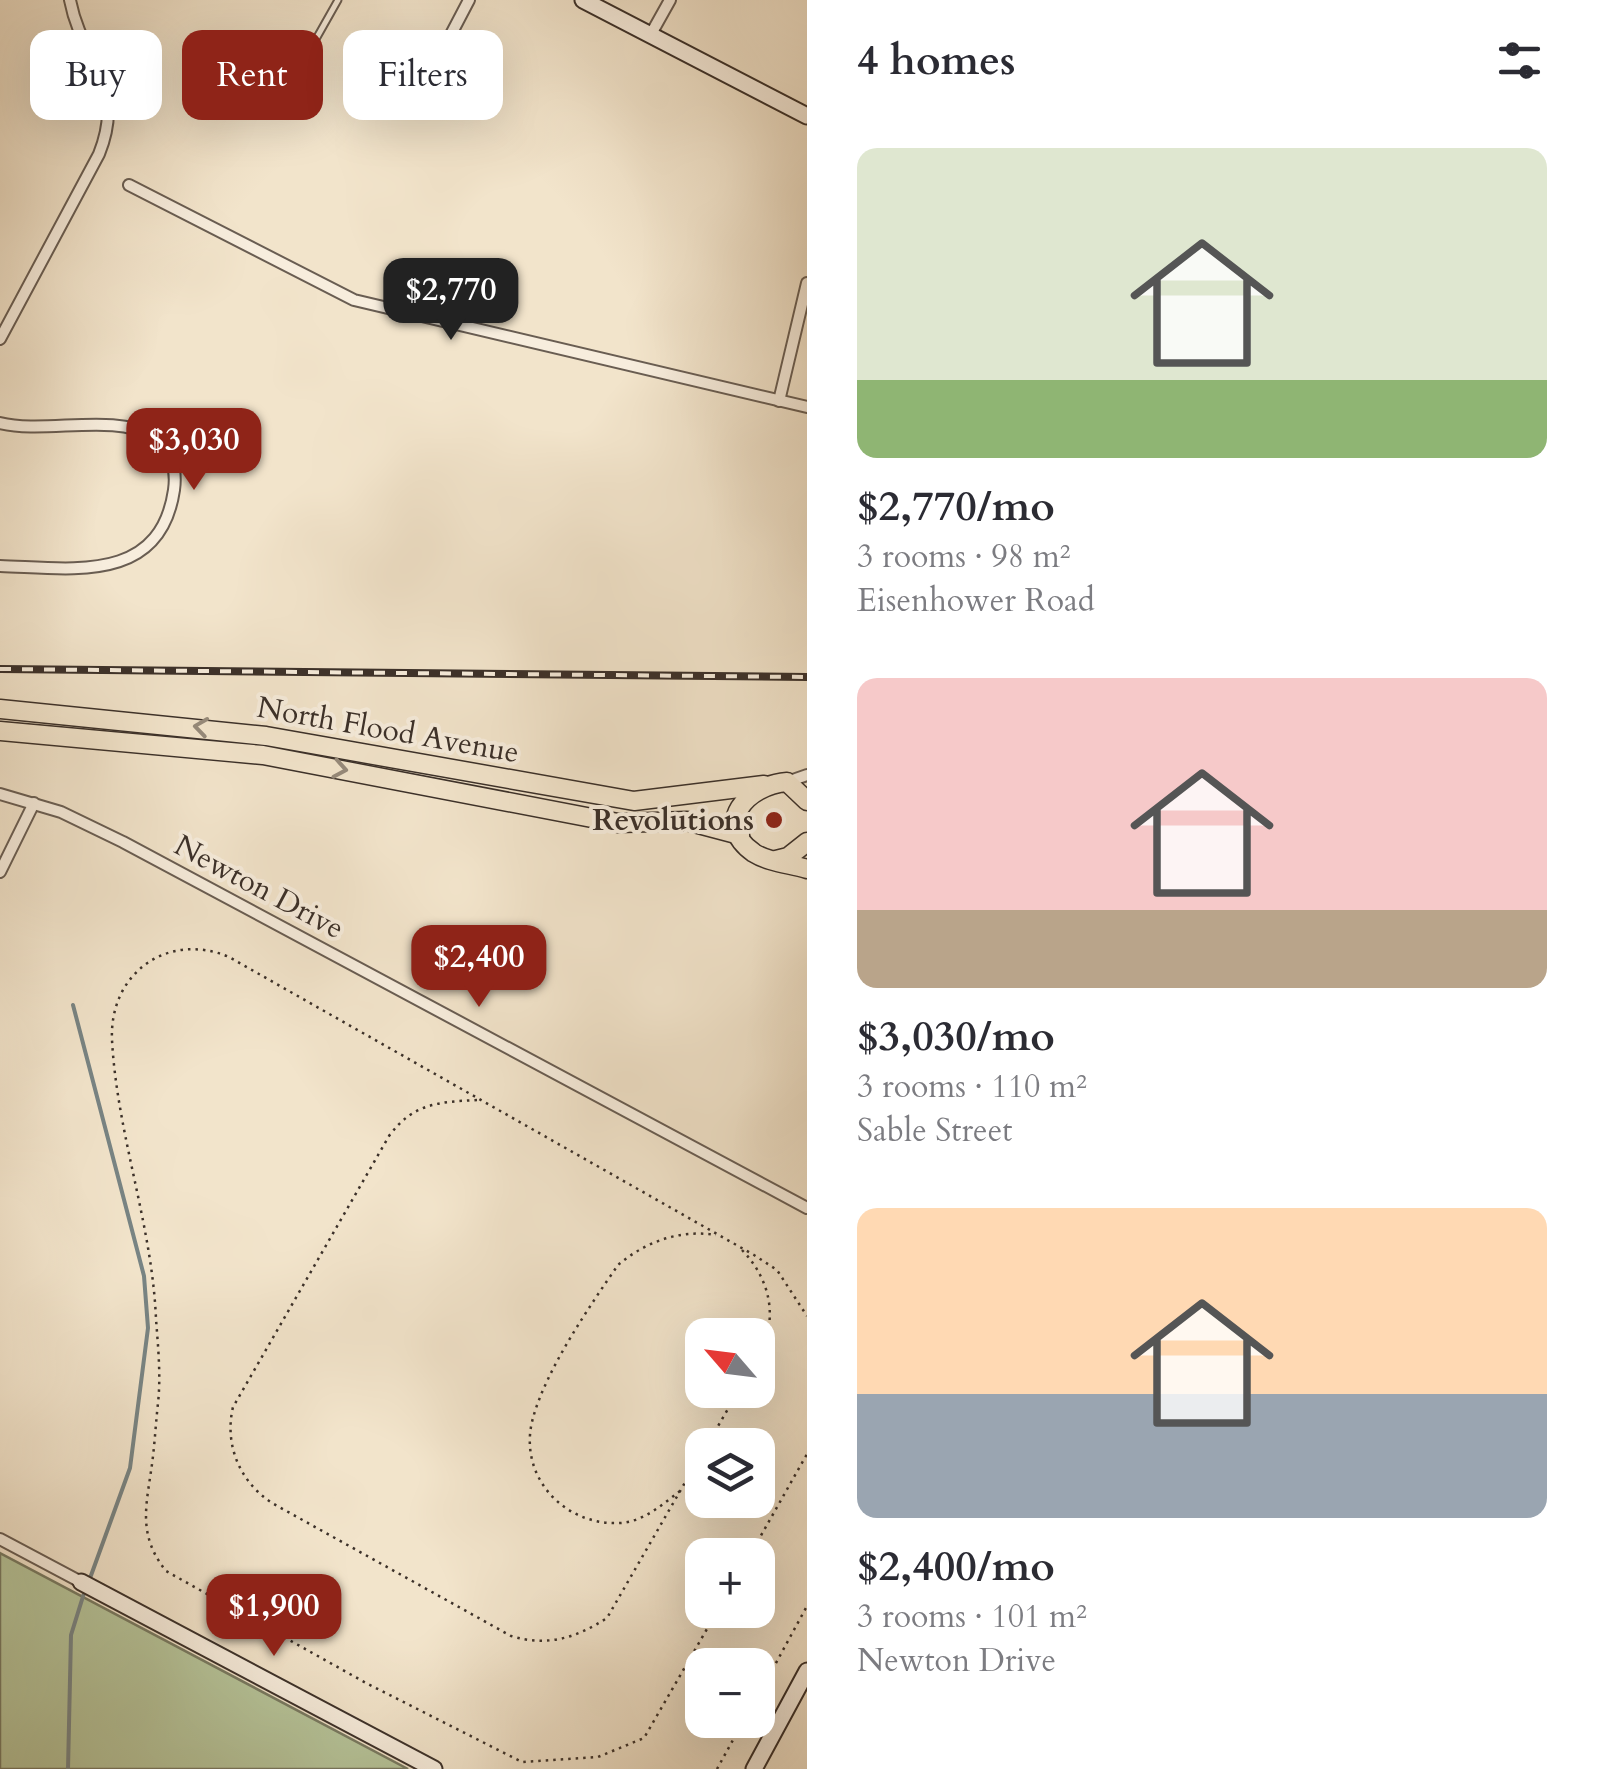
<!DOCTYPE html>
<html lang="en">
<head>
<meta charset="utf-8">
<style>
	body { margin:0; font-family:Cardo,serif; background:#f7f7f7; color:#2b2b33; height:100vh; display:flex; flex-direction:column; font-size:38px; white-space:nowrap }
	* { box-sizing:border-box; margin:0 }
	p { font-size:32px; color:#7c7c81 }
	.icon { flex:none; width:55px; height:55px; fill:none; stroke:currentColor; stroke-width:2; stroke-linecap:round; stroke-linejoin:round }
	.map { position:relative; flex:1; overflow:hidden }
	.sheet { display:flex; flex-direction:column; background:#fff; width:790px }
	.sheet>* { flex:none }
	.guide { position:absolute; left:30px; top:30px; width:625px; height:90px; display:flex; gap:20px }
	.needle { width:65px; rotate:298deg }
	.fabs { position:absolute; left:685px; top:1318px; display:grid; gap:20px }
	.fabs a { display:grid; place-items:center; width:90px; height:90px; border-radius:20px; background:#fff; box-shadow:0 10px 40px #0002; font-size:50px }
	.price { position:absolute; translate:-50% -85px; padding:0 22px; border-radius:20px; background:#8f2418; color:#fff; font-size:32px; line-height:65px; filter:drop-shadow(0 2px 5px #0008) }
	.price::after { content:''; position:absolute; left:50%; top:60px; width:30px; height:22px; margin-left:-15px; background:inherit; clip-path:polygon(0 0,100% 0,50% 100%) }
	.price.current { background:#222; color:#fff }
	ul { padding:0; list-style:none }
	li { display:grid; align-content:center; gap:20px; height:530px; padding:0 50px }
	li span { display:grid; place-items:center; height:310px; border-radius:20px; color:#555 }
	li>.icon { margin-inline-start:auto }
	span .icon { width:180px; height:180px; fill:#fffc; stroke-width:1 }
	li b { font-size:42px }
	h2 { display:flex; justify-content:space-between; align-items:center; height:120px; padding:0 50px; font-size:42px }
	.chip { padding:0 35px; border-radius:20px; background:#fff; box-shadow:0 10px 40px #0002; font-size:35px; line-height:90px }
	.chip.current { background:#8f2418; color:#fff }
	main { display:flex; flex:1; min-height:0 }
	.map>svg:first-child { display:block }
	.green { fill:#b6c59b; stroke:#787a62; stroke-width:2.5 }
	.lines { fill:none; stroke-linecap:round; stroke-linejoin:round }
	.stream { stroke:#788484; stroke-width:4 }
	.lane-casing { stroke:#695d52; stroke-width:9 }
	.street-casing { stroke:#695d52; stroke-width:14 }
	.secondary-casing { stroke:#3b3029; stroke-width:19 }
	.primary-casing { stroke:#3b3029; stroke-width:21 }
	.path { stroke:#3b3029; stroke-width:2.5; stroke-dasharray:2.5 5; stroke-linecap:butt }
	.lane { stroke:#f7eddd; stroke-width:5 }
	.street { stroke:#f7eddd; stroke-width:10 }
	.secondary { stroke:#f7eddd; stroke-width:15 }
	.primary { stroke:#f2e4cb; stroke-width:18 }
	.rail-casing { stroke:#3b3029; stroke-width:8 }
	.rail { stroke:#f7eddd; stroke-width:4; stroke-dasharray:11; stroke-linecap:butt }
	.oneway { stroke:#968a7a }
	.poi-dot { fill:#8f2418; stroke:#f7eddd; stroke-width:4 }
	.labels { text-anchor:middle; dominant-baseline:central; stroke-width:8; stroke-linejoin:round; paint-order:stroke }
	.street-label { font-size:30px; fill:#3b3029; stroke:#f7eddd }
	.poi-label { font-size:30px; font-weight:bold; fill:#3b3029; stroke:#f7eddd; text-anchor:end }
</style>
</head>
<body>
<main>
<div class="map">
<svg width="807" height="1769" viewBox="0 0 807 1769">
	<rect width="100%" height="100%" fill="#f2e4cb"/>
	<filter id="stains"><feTurbulence type="fractalNoise" baseFrequency=".002" numOctaves="4"/><feColorMatrix values="0 0 0 0 .2 0 0 0 0 .09 0 0 0 0 .02 0 0 0 .5 -.17"/></filter>
	<radialGradient id="worn" r=".72"><stop offset=".6" stop-color="#630" stop-opacity="0"/><stop offset="1" stop-color="#630" stop-opacity=".3"/></radialGradient>
	<path class="green" d="M0,1553L408,1769H0Z"/>
	<g class="lines">
		<g class="stream">
			<path d="M73,1005L144,1276L148,1328L130,1468L89,1581"/>
			<path d="M68,1769L71,1635L85,1590"/>
		</g>
		<g class="lane-casing">
			<path id="lane" d="M316,39L338,0"/>
		</g>
		<g class="street-casing">
			<g id="street">
				<path d="M651,34L670,0"/>
				<path d="M434,110L436,63L469,0"/>
				<path d="M129,185L354,300L807,407"/>
				<path d="M0,339L99,154C127,84 82,63 70,0"/>
				<path d="M779,401L807,283"/>
				<path d="M0,423C44,434 115,413 152,436C171,448 177,469 174,490C160,585 70,568 0,566"/>
				<path d="M787,782L807,775"/>
				<path d="M0,794L61,812L123,842L807,1208"/>
				<path d="M0,872L34,803"/>
				<path d="M0,1539L81,1582"/>
			</g>
		</g>
		<g class="secondary-casing">
			<g id="secondary">
				<path d="M583,0L807,116"/>
				<path d="M81,1582L434,1769"/>
				<path d="M754,1769L807,1671"/>
			</g>
		</g>
		<g class="primary-casing">
			<g id="primary">
				<path d="M0,709L266,736L634,801L764,785"/>
				<path d="M0,731L263,755L618,823L687,821L740,835"/>
				<path d="M807,801L787,782C747,785 712,824 754,853C768,862 791,864 807,869"/>
				<path d="M776,860L788,857L807,842"/>
			</g>
		</g>
		<g class="path">
			<path d="M477,1100C439,1102 413,1103 389,1136L233,1407C224,1445 240,1482 272,1503L511,1636C547,1647 576,1638 607,1618L702,1453"/>
			<path d="M742,1250C771,1280 779,1320 758,1357"/>
			<path d="M707,1445L739,1390"/>
			<path d="M680,1491C663,1504 643,1522 620,1523C563,1526 517,1475 533,1418C546,1370 589,1307 618,1265C645,1242 680,1229 716,1235"/>
			<path d="M750,1555L807,1454"/>
			<path d="M718,1610L644,1738L598,1757L522,1762L366,1683L166,1571C135,1532 148,1501 153,1456C155,1439 156,1421 158,1403C161,1376 158,1346 156,1319C152,1224 117,1134 112,1040C109,973 168,931 229,957L754,1255L777,1270L807,1316"/>
			<path d="M758,1696L807,1606"/>
			<path d="M717,1769L744,1720"/>
		</g>
		<use href="#lane" class="lane"/>
		<use href="#street" class="street"/>
		<use href="#secondary" class="secondary"/>
		<use href="#primary" class="primary"/>
		<g class="rail-casing">
			<path id="rail" d="M0,669L807,677"/>
		</g>
		<use href="#rail" class="rail"/>
	</g>
	<defs><path id="oneway-chevron" d="M-2-3.5L2.5 0L-2 3.5" fill="none" stroke-width="1.6" stroke-linecap="round" stroke-linejoin="round" transform="scale(2.5)"/></defs>
	<g class="oneway">
		<use href="#oneway-chevron" transform="translate(201 727) rotate(-172)"/>
		<use href="#oneway-chevron" transform="translate(340 769) rotate(10)"/>
	</g>
	<circle class="poi-dot" cx="774" cy="820" r="10"/>
	<g class="labels">
		<g class="street-label">
			<text transform="translate(388 730) rotate(10)">North Flood Avenue</text>
			<text transform="translate(259 887) rotate(28)">Newton Drive</text>
		</g>
		<g class="poi-label">
			<text x="754" y="820">Revolutions</text>
		</g>
	</g>
	<rect width="100%" height="100%" filter="url(#stains)"/>
	<rect width="100%" height="100%" fill="url(#worn)"/>
</svg>
<div class="fabs">
<a><svg class="needle" viewBox="-14 -14 28 28"><path d="M0-13l5 13h-10z" fill="#e53935"/><path d="M0 13l5-13h-10z" fill="#7c7c81"/></svg></a>
<a><svg class="icon" aria-label="layers" viewBox="0 0 24 24"><path d="M12 4l9 5-9 5-9-5zM3 14l9 5 9-5"/></svg></a>
<a>+</a>
<a>−</a>
</div>
<b class="price current" style="left:451px;top:343px">$2,770</b>
<b class="price" style="left:194px;top:493px">$3,030</b>
<b class="price" style="left:479px;top:1010px">$2,400</b>
<b class="price" style="left:274px;top:1659px">$1,900</b>
<div class="guide">
<a class="chip">Buy</a>
<a class="chip current">Rent</a>
<a class="chip">Filters</a>
</div>
</div>
<section class="sheet">
<h2>4 homes<svg class="icon" aria-label="filters" viewBox="0 0 24 24"><path d="M4 7h16M4 17h16"/><circle cx="9" cy="7" r="2"/><circle cx="15" cy="17" r="2"/></svg></h2>
<ul>
<li><span style="background:linear-gradient(#dfe7d0 75%,#8fb573 0)"><svg class="icon" aria-label="home" viewBox="0 0 24 24"><path d="M3 11l9-7 9 7M6 9v11h12V9"/></svg></span><div><b>$2,770/mo</b><p>3 rooms · 98 m²</p><p>Eisenhower Road</p></div></li>
<li><span style="background:linear-gradient(#f6c9c9 75%,#b9a48a 0)"><svg class="icon" aria-label="home" viewBox="0 0 24 24"><path d="M3 11l9-7 9 7M6 9v11h12V9"/></svg></span><div><b>$3,030/mo</b><p>3 rooms · 110 m²</p><p>Sable Street</p></div></li>
<li><span style="background:linear-gradient(#ffd9b3 60%,#9aa5b1 0)"><svg class="icon" aria-label="home" viewBox="0 0 24 24"><path d="M3 11l9-7 9 7M6 9v11h12V9"/></svg></span><div><b>$2,400/mo</b><p>3 rooms · 101 m²</p><p>Newton Drive</p></div></li>
</ul>
</section>
</main>
</body>
</html>
